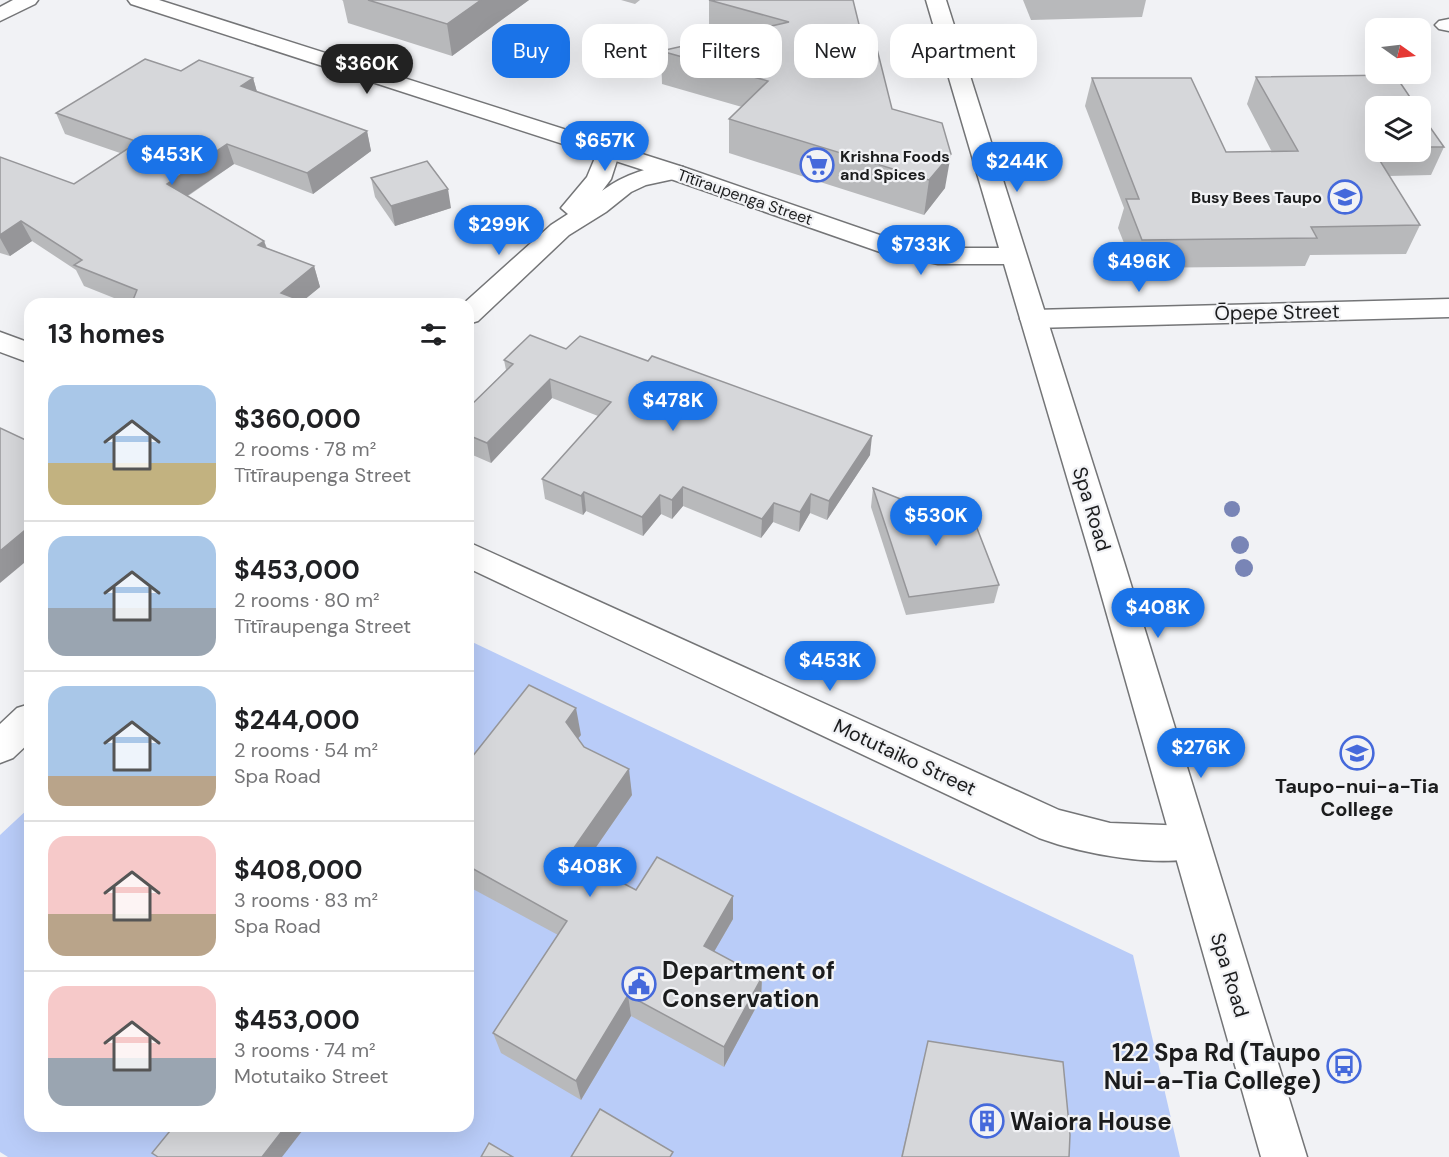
<!DOCTYPE html>
<html lang="en">
<head>
<meta charset="utf-8">
<style>
	body { margin:0; font-family:"DM Sans",sans-serif; background:#f6f6f6; color:#202124; height:100vh; display:flex; flex-direction:column; font-size:22px; white-space:nowrap }
	* { box-sizing:border-box; margin:0 }
	p { font-size:20px; color:#757577 }
	.icon { flex:none; width:33px; height:33px; fill:none; stroke:currentColor; stroke-width:2; stroke-linecap:round; stroke-linejoin:round }
	.map { position:relative; flex:1; overflow:hidden }
	.sheet { position:absolute; left:24px; top:298px; width:450px; height:834px; display:flex; flex-direction:column; background:#fff; border-radius:18px; box-shadow:0 6px 24px #0002 }
	.sheet>* { flex:none }
	.banner { position:absolute; left:492px; top:24px; width:570px; height:54px; display:flex; gap:12px }
	.needle { width:39px; rotate:104deg }
	.buttons { position:absolute; left:1365px; top:18px; display:grid; gap:12px }
	.buttons a { display:grid; place-items:center; width:66px; height:66px; border-radius:12px; background:#fff; box-shadow:0 6px 24px #0002; font-size:30px }
	.price { position:absolute; translate:-50% -51px; padding:0 14px; border-radius:21px; background:#1a73e8; color:#fff; font-size:20px; line-height:39px; filter:drop-shadow(0 2px 3px #0008) }
	.price::after { content:''; position:absolute; left:50%; top:36px; width:18px; height:14px; margin-left:-9px; background:inherit; clip-path:polygon(0 0,100% 0,50% 100%) }
	.price.current { background:#222; color:#fff }
	ul { padding:0; list-style:none }
	li { display:flex; align-items:center; gap:18px; height:150px; padding:0 24px }
	li+li { border-top:2px solid #e0e0e0 }
	li span { display:grid; place-items:center; flex:none; width:168px; height:120px; border-radius:18px; color:#555 }
	li>.icon { margin-inline-start:auto }
	span .icon { width:72px; height:72px; fill:#fffc; stroke-width:1 }
	li b { font-size:26px }
	h2 { display:flex; justify-content:space-between; align-items:center; height:72px; padding:0 24px; font-size:26px }
	.pill { padding:0 21px; border-radius:18px; background:#fff; box-shadow:0 6px 24px #0002; font-size:21px; line-height:54px }
	.pill.current { background:#1a73e8; color:#fff }
	.map>svg:first-child { display:block }
	.green { fill:#b9ccf8 }
	.lines { fill:none; stroke-linecap:round; stroke-linejoin:round }
	.minor-casing { stroke:#747577; stroke-width:3 }
	.major-casing { stroke:#747577; stroke-width:3 }
	.minor { fill:#fff; fill-rule:evenodd }
	.major { fill:#fff; fill-rule:evenodd }
	.tree { fill:#7985b6 }
	.wall { fill:#b8b9bb }
	.shaded-wall { fill:#969699 }
	.building { fill:#d6d7da; stroke:#969699; stroke-width:1.5 }
	.labels { text-anchor:middle; dominant-baseline:central; stroke-width:4.5; stroke-linejoin:round; paint-order:stroke }
	.far-poi-label { font-size:16px; font-weight:bold; fill:#1b1c1d; stroke:#f1f2f5; text-anchor:start }
	.far-street-label { font-size:16px; fill:#1b1c1d; stroke:#f1f2f5 }
	.street-label { font-size:20px; fill:#1b1c1d; stroke:#f1f2f5 }
	.poi-label { font-size:20px; font-weight:bold; fill:#1b1c1d; stroke:#f1f2f5 }
	.near-poi-label { font-size:24px; font-weight:bold; fill:#1b1c1d; stroke:#f1f2f5; text-anchor:start }
</style>
</head>
<body>
<div class="map">
<svg width="1449" height="1157" viewBox="0 0 1449 1157">
	<rect width="100%" height="100%" fill="#f1f2f5"/>
	<path class="green" d="M468,640L1133,955L1180,1157H8L0,1152V835L30,807V1126H468Z"/>
	<g class="lines">
		<g class="minor-casing">
			<g id="minor">
				<path d="M13,0H38L35,4L0,21V7Z"/>
				<path d="M1449,19V31L1439,29L1435,25L1439,21Z"/>
				<path d="M608,144L616,146L620,151L611,179L602,191C621,176 658,161 683,167L686,172L683,177L646,185L631,192L606,212L569,235L478,321L468,324V304H463L551,225L568,214L561,208L587,177L600,146Z"/>
				<path d="M1449,299V317L1034,328L1024,325L1020,319L1024,313L1034,310Z"/>
				<path d="M0,332L30,343V363L0,352Z"/>
				<path d="M468,542L1059,810L1110,823L1190,826L1204,831L1209,843L1204,855C1164,870 1079,853 1039,838L468,568Z"/>
				<path d="M30,704V742L13,758L0,763V724L17,708Z"/>
			</g>
		</g>
		<g class="major-casing">
			<path id="major" d="M128,0H159L683,167L897,241L938,248H999L926,0H946L1124,562L1307,1157H1261L1092,562L1004,264H938L883,253L665,177L131,4Z"/>
		</g>
		<use href="#minor" class="minor"/>
		<use href="#major" class="major"/>
	</g>
	<g class="tree">
		<circle cx="1232" cy="509" r="8"/>
		<circle cx="1240" cy="545" r="9"/>
		<circle cx="1244" cy="568" r="9"/>
	</g>
	<g class="wall">
		<path d="M342,0H529L452,56L348,23L343,1Z"/>
		<path d="M621,0H640L635,4Z"/>
		<path d="M709,0H853L865,49L892,109L945,188L924,215L729,153V119L742,107L662,84L661,51L723,37L709,33Z"/>
		<path d="M1023,0H1146L1142,17L1031,20Z"/>
		<path d="M181,71L253,78L257,92L367,131L371,151L313,194L234,164L188,196L264,241L267,248L314,266L320,287L303,301L310,304H129L84,286L76,270L32,241L10,256L0,253V157L74,184L120,153L65,134L56,113Z"/>
		<path d="M1256,77L1376,106V152H1420V113L1444,147L1431,175L1389,176L1420,225L1406,254L1310,255L1305,266L1134,268L1118,228L1124,208L1085,106L1092,78L1226,152H1272L1247,104Z"/>
		<path d="M371,178L451,208L395,226L375,197Z"/>
		<path d="M566,349L870,455L827,520L810,513L799,532L773,522L761,538L683,506L672,519L661,514L643,536L586,511L583,515L545,499L542,479L598,416L552,398L491,463L468,453V408L506,370L504,360Z"/>
		<path d="M873,488L999,585L994,603L906,615L871,507Z"/>
		<path d="M581,735L578,738L584,747L632,795L585,863L636,890L733,919L714,952L762,977L761,998L724,1067L631,1016L581,1100L501,1053L493,1033L558,935L471,888L468,892V762Z"/>
		<path d="M928,1041L1069,1157H901Z"/>
	</g>
	<g class="shaded-wall">
		<path d="M481,0H529L452,56L447,24Z"/>
		<path d="M253,78L259,99L241,86Z"/>
		<path d="M367,131L371,151L313,194L307,173Z"/>
		<path d="M227,144L234,164L175,204L167,184Z"/>
		<path d="M951,154L945,188L924,215L929,180Z"/>
		<path d="M448,189L451,208L395,226L391,206Z"/>
		<path d="M21,221L32,241L10,256L0,238V235Z"/>
		<path d="M264,241L271,262L258,245Z"/>
		<path d="M314,266L320,287L299,304L281,293Z"/>
		<path d="M550,379L552,398L491,463L487,443Z"/>
		<path d="M872,436L870,455L827,520L829,501Z"/>
		<path d="M683,487V506L672,519V500Z"/>
		<path d="M584,492L586,511L583,515L581,496Z"/>
		<path d="M811,494L810,513L799,532L800,512Z"/>
		<path d="M660,495L661,514L643,536L642,517Z"/>
		<path d="M774,503L773,522L761,538L762,519Z"/>
		<path d="M30,526V558L0,583V551Z"/>
		<path d="M576,708L581,735L570,748L566,722Z"/>
		<path d="M629,769L632,795L574,879L569,855Z"/>
		<path d="M468,877L471,888L468,892Z"/>
		<path d="M733,896V919L704,969V946Z"/>
		<path d="M762,977L761,998L724,1067V1047Z"/>
		<path d="M628,995L631,1016L581,1100L576,1081Z"/>
		<path d="M286,1126H306L282,1157H262Z"/>
	</g>
	<g class="building">
		<path d="M368,0H481L447,24Z"/>
		<path d="M709,0H853L865,49H877L892,109L942,123L951,154L929,180L729,119L768,81L661,51L789,22Z"/>
		<path d="M145,59L181,71L199,60L253,78L241,86L367,131L307,173L227,144L167,184L264,241L258,245L314,266L281,293L310,304H198L184,299L133,300L137,290L74,265L82,260L21,221L0,235V157L74,184L138,142L56,113Z"/>
		<path d="M1395,75L1416,106H1376V148H1372L1420,225L1311,227L1317,238L1142,240L1126,199H1139L1092,78H1191L1226,152L1298,151L1256,77Z"/>
		<path d="M1420,113L1444,147H1420Z"/>
		<path d="M427,161L448,189L391,206L371,178Z"/>
		<path d="M530,335L566,349L580,336L648,361L652,356L872,436L829,501L811,494L800,512L774,503L762,519L683,487L672,500L660,495L642,517L584,492L581,496L542,479L611,402L550,379L487,443L468,435V408L513,364L504,360Z"/>
		<path d="M0,428L30,442V526L0,551Z"/>
		<path d="M873,488L928,510L968,505L999,585L909,597Z"/>
		<path d="M529,685L576,708L566,722L584,747L629,769L569,855L636,890L657,857L733,896L704,946L762,977L724,1047L628,995L576,1081L493,1033L567,921L468,866V762Z"/>
		<path d="M928,1041L1063,1062L1070,1135L1069,1157H902Z"/>
		<path d="M600,1109L673,1152L670,1157H571Z"/>
		<path d="M174,1126H286L262,1157H158L152,1153Z"/>
		<path d="M489,1143L513,1157H481Z"/>
	</g>
	<defs>
		<g id="supermarket-ring" transform="scale(1.725)"><circle r="9.5" fill="#f1f2f5" stroke="#4569db" stroke-width="1.5"/><path d="M-6-5.5h2.5l.6 2H6L4.5 2H-2.5L-4.4-4H-6ZM-1.5 3.2a1.3 1.3 0 1 0 .1 0ZM3 3.2a1.3 1.3 0 1 0 .1 0Z" fill="#4569db"/></g>
		<g id="school-ring" transform="scale(1.725)"><circle r="9.5" fill="#f1f2f5" stroke="#4569db" stroke-width="1.5"/><path d="M0-5L7-2L0 1L-7-2ZM-4 1L0 2.5L4 1V4Q0 6-4 4Z" fill="#4569db"/></g>
		<g id="civic-ring" transform="scale(1.725)"><circle r="9.5" fill="#f1f2f5" stroke="#4569db" stroke-width="1.5"/><path d="M-.6-6.5H3V-4.5H.6V-3L4-1V1h2V6H-6V1h2V-1L-.6-3ZM-1.2 2.5V6h2.4V2.5Z" fill="#4569db"/></g>
		<g id="bus-ring" transform="scale(1.725)"><circle r="9.5" fill="#f1f2f5" stroke="#4569db" stroke-width="1.5"/><path d="M-5-6H5V4H4V6H2V4H-2V6H-4V4H-5ZM-3.5-4V0h7V-4ZM-3.5 1.2v1.5H-2V1.2ZM2 1.2v1.5H3.5V1.2Z" fill="#4569db"/></g>
		<g id="building-ring" transform="scale(1.725)"><circle r="9.5" fill="#f1f2f5" stroke="#4569db" stroke-width="1.5"/><path d="M-4-6H4V6H1V3H-1V6H-4ZM-2.5-4.3h1.7v1.8h-1.7ZM.8-4.3h1.7v1.8H.8ZM-2.5-1h1.7V.8h-1.7ZM.8-1h1.7V.8H.8Z" fill="#4569db"/></g>
	</defs>
	<g fill-rule="evenodd">
		<use href="#supermarket-ring" x="817" y="165"/>
		<use href="#school-ring" x="1345" y="197"/>
		<use href="#school-ring" x="1357" y="753"/>
		<use href="#civic-ring" x="639" y="984"/>
		<use href="#bus-ring" x="1344" y="1066"/>
		<use href="#building-ring" x="987" y="1121"/>
	</g>
	<g class="labels">
		<g class="far-poi-label">
			<text x="840" y="156">Krishna Foods<tspan x="840" dy="18">and Spices</tspan></text>
			<text x="1322" y="197" text-anchor="end">Busy Bees Taupo</text>
		</g>
		<g class="far-street-label">
			<text transform="translate(745 197) rotate(19)">Tītīraupenga Street</text>
		</g>
		<g class="street-label">
			<text transform="translate(1277 312) rotate(-1)">Ōpepe Street</text>
			<text transform="translate(1092 509) rotate(73)">Spa Road</text>
			<text transform="translate(905 757) rotate(25)">Motutaiko Street</text>
			<text transform="translate(1230 975) rotate(73)">Spa Road</text>
		</g>
		<g class="poi-label">
			<text x="1357" y="786">Taupo-nui-a-Tia<tspan x="1357" dy="23">College</tspan></text>
		</g>
		<g class="near-poi-label">
			<text x="662" y="970">Department of<tspan x="662" dy="28">Conservation</tspan></text>
			<text x="1321" y="1052" text-anchor="end">122 Spa Rd (Taupo<tspan x="1321" dy="28">Nui-a-Tia College)</tspan></text>
			<text x="1010" y="1121">Waiora House</text>
		</g>
	</g>
</svg>
<div class="buttons">
<a><svg class="needle" viewBox="-14 -14 28 28"><path d="M0-13l5 13h-10z" fill="#e53935"/><path d="M0 13l5-13h-10z" fill="#757577"/></svg></a>
<a><svg class="icon" aria-label="layers" viewBox="0 0 24 24"><path d="M12 4l9 5-9 5-9-5zM3 14l9 5 9-5"/></svg></a>
</div>
<b class="price current" style="left:367px;top:95px">$360K</b>
<b class="price" style="left:605px;top:172px">$657K</b>
<b class="price" style="left:172px;top:186px">$453K</b>
<b class="price" style="left:1017px;top:193px">$244K</b>
<b class="price" style="left:499px;top:256px">$299K</b>
<b class="price" style="left:921px;top:276px">$733K</b>
<b class="price" style="left:1139px;top:293px">$496K</b>
<b class="price" style="left:673px;top:432px">$478K</b>
<b class="price" style="left:936px;top:547px">$530K</b>
<b class="price" style="left:1158px;top:639px">$408K</b>
<b class="price" style="left:830px;top:692px">$453K</b>
<b class="price" style="left:1201px;top:779px">$276K</b>
<b class="price" style="left:590px;top:898px">$408K</b>
<div class="banner">
<a class="pill current">Buy</a>
<a class="pill">Rent</a>
<a class="pill">Filters</a>
<a class="pill">New</a>
<a class="pill">Apartment</a>
</div>
<section class="sheet">
<h2>13 homes<svg class="icon" aria-label="filters" viewBox="0 0 24 24"><path d="M4 7h16M4 17h16"/><circle cx="9" cy="7" r="2"/><circle cx="15" cy="17" r="2"/></svg></h2>
<ul>
<li><span style="background:linear-gradient(#a9c7e8 65%,#c2b280 0)"><svg class="icon" aria-label="home" viewBox="0 0 24 24"><path d="M3 11l9-7 9 7M6 9v11h12V9"/></svg></span><div><b>$360,000</b><p>2 rooms · 78 m²</p><p>Tītīraupenga Street</p></div></li>
<li><span style="background:linear-gradient(#a9c7e8 60%,#9aa5b1 0)"><svg class="icon" aria-label="home" viewBox="0 0 24 24"><path d="M3 11l9-7 9 7M6 9v11h12V9"/></svg></span><div><b>$453,000</b><p>2 rooms · 80 m²</p><p>Tītīraupenga Street</p></div></li>
<li><span style="background:linear-gradient(#a9c7e8 75%,#b9a48a 0)"><svg class="icon" aria-label="home" viewBox="0 0 24 24"><path d="M3 11l9-7 9 7M6 9v11h12V9"/></svg></span><div><b>$244,000</b><p>2 rooms · 54 m²</p><p>Spa Road</p></div></li>
<li><span style="background:linear-gradient(#f6c9c9 65%,#b9a48a 0)"><svg class="icon" aria-label="home" viewBox="0 0 24 24"><path d="M3 11l9-7 9 7M6 9v11h12V9"/></svg></span><div><b>$408,000</b><p>3 rooms · 83 m²</p><p>Spa Road</p></div></li>
<li><span style="background:linear-gradient(#f6c9c9 60%,#9aa5b1 0)"><svg class="icon" aria-label="home" viewBox="0 0 24 24"><path d="M3 11l9-7 9 7M6 9v11h12V9"/></svg></span><div><b>$453,000</b><p>3 rooms · 74 m²</p><p>Motutaiko Street</p></div></li>
</ul>
</section>
</div>
</body>
</html>
